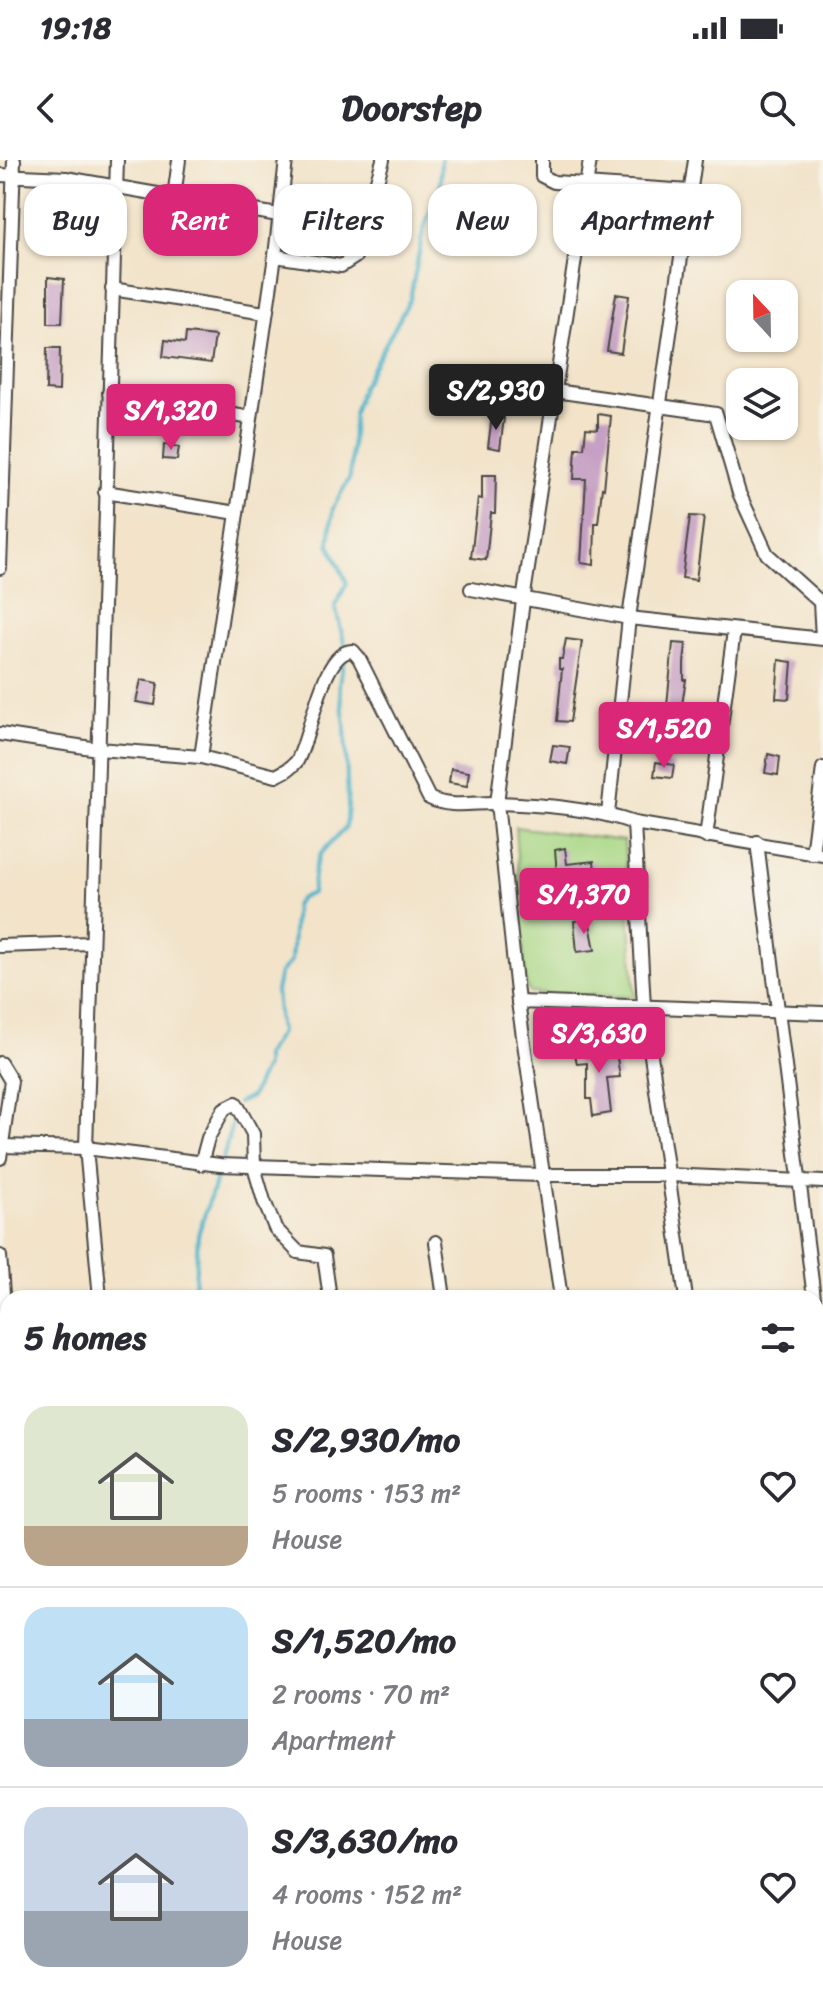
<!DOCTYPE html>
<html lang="en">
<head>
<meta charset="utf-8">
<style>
	body { margin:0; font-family:Sriracha,sans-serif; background:#f7f7f7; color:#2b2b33; height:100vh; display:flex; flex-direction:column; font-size:30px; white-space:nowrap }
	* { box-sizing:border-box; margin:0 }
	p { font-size:26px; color:#7c7c81 }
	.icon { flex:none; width:44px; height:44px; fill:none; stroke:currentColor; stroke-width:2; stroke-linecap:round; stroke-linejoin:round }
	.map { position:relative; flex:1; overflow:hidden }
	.panel { position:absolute; left:0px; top:1130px; width:824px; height:714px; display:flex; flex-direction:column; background:#fff; border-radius:24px 24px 0 0; box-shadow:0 2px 6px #0004 }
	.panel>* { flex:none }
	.top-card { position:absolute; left:24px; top:24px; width:776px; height:72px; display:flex; gap:16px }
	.needle { width:52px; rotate:338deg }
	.buttons { position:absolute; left:726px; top:120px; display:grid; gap:16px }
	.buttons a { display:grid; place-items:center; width:72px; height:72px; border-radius:16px; background:#fff; box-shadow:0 2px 6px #0004; font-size:40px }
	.price { position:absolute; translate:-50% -68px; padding:0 18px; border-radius:8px; background:#db2777; color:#fff; font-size:26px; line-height:52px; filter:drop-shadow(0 2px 4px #0008) }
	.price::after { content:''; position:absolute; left:50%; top:48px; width:24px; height:18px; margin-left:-12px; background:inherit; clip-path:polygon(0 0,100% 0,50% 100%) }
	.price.active { background:#222; color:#fff }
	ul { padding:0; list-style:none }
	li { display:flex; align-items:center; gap:24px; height:200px; padding:0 24px }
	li+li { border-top:2px solid #e1e1e2 }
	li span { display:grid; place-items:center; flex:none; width:224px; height:160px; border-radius:24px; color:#555 }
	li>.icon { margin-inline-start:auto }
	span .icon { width:96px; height:96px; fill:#fffc; stroke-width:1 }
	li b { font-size:34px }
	h2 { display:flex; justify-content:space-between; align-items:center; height:96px; padding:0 24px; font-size:34px }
	.pill { padding:0 28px; border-radius:24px; background:#fff; box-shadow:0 2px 6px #0004; font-size:28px; line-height:72px }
	.pill.active { background:#db2777; color:#fff }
	.status { display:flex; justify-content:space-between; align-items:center; height:56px; padding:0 40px; background:#fff; direction:ltr }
	.status svg { height:22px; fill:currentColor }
	header { display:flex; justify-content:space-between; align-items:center; height:104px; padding:0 24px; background:#fff; font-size:36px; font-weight:700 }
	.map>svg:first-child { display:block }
	.green { fill:#a8d785; stroke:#6a8158; stroke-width:2 }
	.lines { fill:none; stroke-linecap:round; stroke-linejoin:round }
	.stream { stroke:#4bb3ca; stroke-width:4 }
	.building { fill:#c6a0c4 }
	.minor-casing { stroke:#494743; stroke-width:16 }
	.minor { stroke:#fff; stroke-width:12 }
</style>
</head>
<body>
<div class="status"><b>19:18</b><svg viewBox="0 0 49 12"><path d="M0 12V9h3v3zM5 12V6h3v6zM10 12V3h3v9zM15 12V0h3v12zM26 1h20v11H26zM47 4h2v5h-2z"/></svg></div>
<header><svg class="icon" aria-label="back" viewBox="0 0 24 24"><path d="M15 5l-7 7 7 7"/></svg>Doorstep<svg class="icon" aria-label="search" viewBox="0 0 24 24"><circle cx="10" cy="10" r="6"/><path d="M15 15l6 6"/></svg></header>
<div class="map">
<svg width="823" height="1843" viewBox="0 0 823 1843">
	<rect width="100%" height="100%" fill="#f7f3e8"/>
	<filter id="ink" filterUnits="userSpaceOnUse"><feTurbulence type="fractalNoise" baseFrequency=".0125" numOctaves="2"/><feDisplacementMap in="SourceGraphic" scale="16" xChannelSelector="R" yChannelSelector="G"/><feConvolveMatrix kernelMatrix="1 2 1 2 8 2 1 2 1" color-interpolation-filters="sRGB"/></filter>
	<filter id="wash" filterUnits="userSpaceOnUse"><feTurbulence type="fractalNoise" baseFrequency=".006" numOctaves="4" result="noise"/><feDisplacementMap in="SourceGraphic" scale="32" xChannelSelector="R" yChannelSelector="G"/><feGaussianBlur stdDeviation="1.8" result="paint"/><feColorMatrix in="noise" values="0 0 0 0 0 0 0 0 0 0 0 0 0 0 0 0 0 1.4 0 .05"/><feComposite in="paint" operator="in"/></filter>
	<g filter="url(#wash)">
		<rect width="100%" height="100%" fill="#f2e3c9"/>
		<path class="green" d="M515,667L624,681L635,837L530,833L526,825Z"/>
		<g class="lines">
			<g class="stream">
				<path d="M346,490L335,446L347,423L329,384L333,348L350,317L354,253L362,227L410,139L422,77L428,56L440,35L441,0"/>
				<path d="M238,943L251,937L265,907V896L280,873L276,831L280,813L291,801L295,745L301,738L312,733L315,708L320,694L346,667L348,646L345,565L339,524L344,499"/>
				<path d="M175,1138L190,1131L195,1123L198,1075L224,995L235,951"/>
			</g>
		</g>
		<g id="blocks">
			<g class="building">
				<path d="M48,117L64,119L62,163H48Z"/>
				<path d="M616,134L629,136L621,193L607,191Z"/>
				<path d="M186,173L215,176L211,203L163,197L165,180L185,183Z"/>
				<path d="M47,188H60L59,231L46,230Z"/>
				<path d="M598,254L611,256L604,329L602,328L598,363H595L594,405L581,403L586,319H574L576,288H584L586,268L598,269Z"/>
				<path d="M492,256L504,258L500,289L488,287Z"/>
				<path d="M164,284L179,287L177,300L163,299Z"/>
				<path d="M482,315H496L495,353H491L486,400L471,398L478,338L482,339Z"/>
				<path d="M690,356L704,357L696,420L682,418Z"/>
				<path d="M566,479L582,481L570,562L557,561L562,509H559V499H562Z"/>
				<path d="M673,483L686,484L684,503V520H686L680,557L666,556Z"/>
				<path d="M779,500L792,502L789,539L776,538Z"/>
				<path d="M141,520L158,523L155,545L136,542Z"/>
				<path d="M553,585L570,587L567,604L550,601Z"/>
				<path d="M768,594L780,597L778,615L765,613Z"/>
				<path d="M656,602L674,605L672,618L654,616Z"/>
				<path d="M451,609L469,612L467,626L449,623Z"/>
				<path d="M565,688L567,704L594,701L595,711L586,713L588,741L571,742L568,712L557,713L555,690Z"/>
				<path d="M589,759L595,790L577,792L574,761Z"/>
				<path d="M615,885L620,917L607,918L611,953L593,956L591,939H587V903L577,904L574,889Z"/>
			</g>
		</g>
	</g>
	<g filter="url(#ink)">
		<use href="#blocks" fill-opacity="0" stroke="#494743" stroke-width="2"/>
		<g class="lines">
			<g class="minor-casing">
				<g id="minor">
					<path d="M542,0V16L554,22L690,31"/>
					<path d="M0,15L66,18L278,55"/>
					<path d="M174,37L179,0"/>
					<path d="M275,96L341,106L355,97L383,0"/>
					<path d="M112,129L265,153"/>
					<path d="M491,227L555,231L716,254L739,333L767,394L820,442L822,478"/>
					<path d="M109,233L251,258"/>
					<path d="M105,332L237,353"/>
					<path d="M0,408L14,0"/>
					<path d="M471,429L629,458L823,479"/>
					<path d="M0,574L98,589L201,597L276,616C284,612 292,608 297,601C311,577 322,489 353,491L359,498L429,638C450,649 475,642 497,643C542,645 592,648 634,663L823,695"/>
					<path d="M201,597L275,96L286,0"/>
					<path d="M608,654L629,458L695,0"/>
					<path d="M634,663L644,847L686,1138"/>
					<path d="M706,677L734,471"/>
					<path d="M757,682L814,1138"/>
					<path d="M812,694L823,608"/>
					<path d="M0,786L91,783"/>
					<path d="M518,842L823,853"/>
					<path d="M0,903L11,921L0,998"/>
					<path d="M1,986L86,988L220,1005L541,1015H668L823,1022"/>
					<path d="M201,1004L208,978L224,949L236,943L253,974L254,1007L264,1041L275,1068L298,1092L324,1096L330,1138"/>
					<path d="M436,1082L444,1138"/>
					<path d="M0,1096L8,1196"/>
					<path d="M100,1138L86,988L117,0"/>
					<path d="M561,1138L518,842L497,643L523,441L590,0"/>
					<path d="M816,1155L823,1211"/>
					<path d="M816,1238L823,1237"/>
					<path d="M0,1347V1346"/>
					<path d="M816,1461L823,1460"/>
					<path d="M0,1554L8,1553"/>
					<path d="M816,1670L823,1669"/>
					<path d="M0,1760L8,1758"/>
					<path d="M0,1801L5,1843"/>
					<path d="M190,1836L191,1843"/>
					<path d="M309,1836L310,1843"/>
					<path d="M422,1836L423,1843"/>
					<path d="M535,1836L536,1843"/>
					<path d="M655,1836V1843"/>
					<path d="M784,1836L785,1843"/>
				</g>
			</g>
			<use href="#minor" class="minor"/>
		</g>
	</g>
</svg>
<div class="buttons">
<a><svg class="needle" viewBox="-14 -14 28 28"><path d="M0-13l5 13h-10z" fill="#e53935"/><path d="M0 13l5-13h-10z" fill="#7c7c81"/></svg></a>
<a><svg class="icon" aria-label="layers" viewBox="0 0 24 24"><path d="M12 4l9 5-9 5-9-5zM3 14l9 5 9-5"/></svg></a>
</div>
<b class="price active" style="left:496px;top:272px">S/2,930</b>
<b class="price" style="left:171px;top:292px">S/1,320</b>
<b class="price" style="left:664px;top:610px">S/1,520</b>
<b class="price" style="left:584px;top:776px">S/1,370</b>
<b class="price" style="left:599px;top:915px">S/3,630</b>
<div class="top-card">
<a class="pill">Buy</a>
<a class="pill active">Rent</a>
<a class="pill">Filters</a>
<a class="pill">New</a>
<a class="pill">Apartment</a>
</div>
<section class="panel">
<h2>5 homes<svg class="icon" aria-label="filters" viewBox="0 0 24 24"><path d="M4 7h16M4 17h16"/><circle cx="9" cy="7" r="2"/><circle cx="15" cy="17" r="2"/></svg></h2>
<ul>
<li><span style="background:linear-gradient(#dfe7d0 75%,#b9a48a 0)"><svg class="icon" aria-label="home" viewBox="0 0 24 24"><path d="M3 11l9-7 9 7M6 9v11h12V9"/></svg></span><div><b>S/2,930/mo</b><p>5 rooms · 153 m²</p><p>House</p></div><svg class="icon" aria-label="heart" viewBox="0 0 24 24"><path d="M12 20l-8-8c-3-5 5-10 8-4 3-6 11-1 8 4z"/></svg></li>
<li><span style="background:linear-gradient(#bfe0f5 70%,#9aa5b1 0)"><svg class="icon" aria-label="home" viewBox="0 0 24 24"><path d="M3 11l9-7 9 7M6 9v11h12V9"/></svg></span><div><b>S/1,520/mo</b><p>2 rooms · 70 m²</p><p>Apartment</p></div><svg class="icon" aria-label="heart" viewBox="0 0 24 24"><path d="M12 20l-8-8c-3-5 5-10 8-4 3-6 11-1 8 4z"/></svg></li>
<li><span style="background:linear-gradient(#c9d6e8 65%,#9aa5b1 0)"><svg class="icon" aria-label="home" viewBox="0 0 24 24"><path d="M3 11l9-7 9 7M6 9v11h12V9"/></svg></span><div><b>S/3,630/mo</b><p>4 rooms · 152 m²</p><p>House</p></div><svg class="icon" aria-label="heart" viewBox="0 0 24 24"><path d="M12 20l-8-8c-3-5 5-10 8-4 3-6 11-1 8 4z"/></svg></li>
</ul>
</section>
</div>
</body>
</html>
